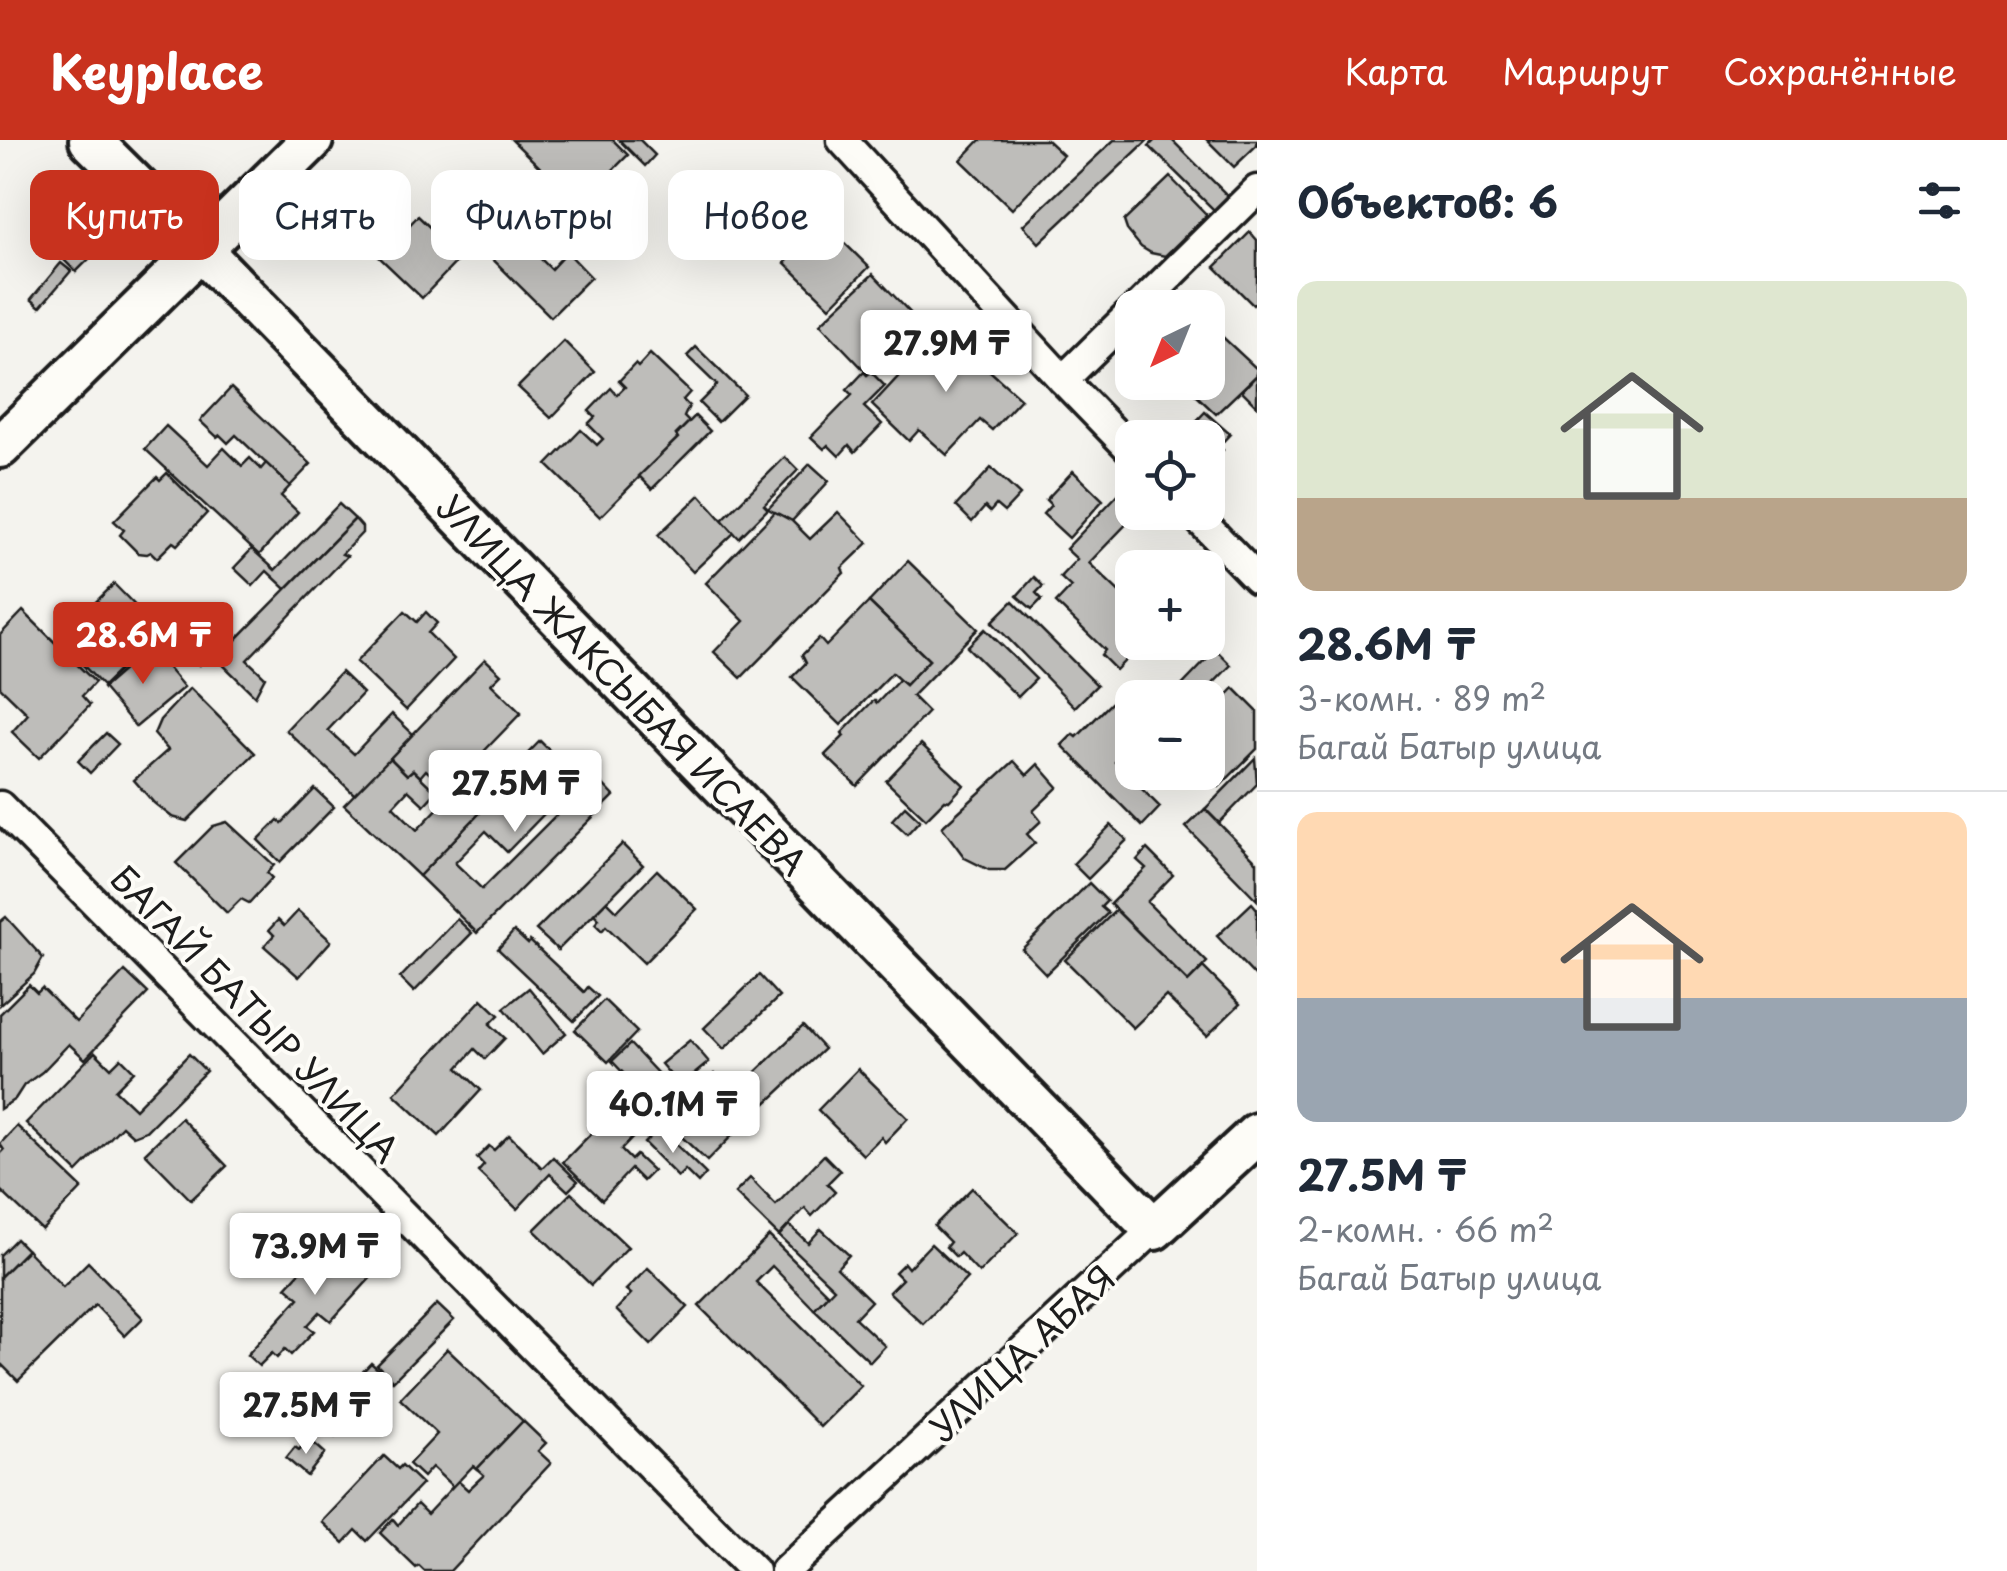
<!DOCTYPE html>
<html lang="ru">
<head>
<meta charset="utf-8">
<style>
	body { margin:0; font-family:"Playpen Sans",sans-serif; background:#f6f6f7; color:#1f2937; height:100vh; display:flex; flex-direction:column; font-size:38px; white-space:nowrap }
	* { box-sizing:border-box; margin:0 }
	p { font-size:32px; color:#747a83 }
	.icon { flex:none; width:55px; height:55px; fill:none; stroke:currentColor; stroke-width:2; stroke-linecap:round; stroke-linejoin:round }
	.map { position:relative; flex:1; overflow:hidden }
	.details { display:flex; flex-direction:column; background:#fff; width:750px }
	.details>* { flex:none }
	.hud { position:absolute; left:30px; top:30px; width:950px; height:90px; display:flex; gap:20px }
	.needle { width:65px; rotate:223deg }
	.buttons { position:absolute; left:1115px; top:150px; display:grid; gap:20px }
	.buttons a { display:grid; place-items:center; width:110px; height:110px; border-radius:20px; background:#fff; box-shadow:0 10px 40px #0002; font-size:50px }
	.price { position:absolute; translate:-50% -85px; padding:0 22px; border-radius:10px; background:#fff; color:#222; font-size:32px; line-height:65px; filter:drop-shadow(0 2px 5px #0008) }
	.price::after { content:''; position:absolute; left:50%; top:60px; width:30px; height:22px; margin-left:-15px; background:inherit; clip-path:polygon(0 0,100% 0,50% 100%) }
	.price.on { background:#c8321e; color:#fff }
	ul { padding:0; list-style:none }
	li { display:grid; align-content:center; gap:20px; height:530px; padding:0 40px }
	li+li { border-top:2px solid #e0e1e3 }
	li span { display:grid; place-items:center; height:310px; border-radius:20px; color:#555 }
	li>.icon { margin-inline-start:auto }
	span .icon { width:180px; height:180px; fill:#fffc; stroke-width:1 }
	li b { font-size:42px }
	h2 { display:flex; justify-content:space-between; align-items:center; height:120px; padding:0 40px; font-size:42px }
	.chip { padding:0 35px; border-radius:20px; background:#fff; box-shadow:0 10px 40px #0002; font-size:35px; line-height:90px }
	.chip.on { background:#c8321e; color:#fff }
	header { display:flex; align-items:center; gap:60px; box-sizing:border-box; height:140px; padding:0 50px; background:#c8321e; color:#fff }
	header strong { font-size:48px }
	nav { display:flex; gap:55px; margin-inline-start:auto; font-size:35px }
	main { display:flex; flex:1; min-height:0 }
	.map>svg:first-child { display:block }
	.building { fill:#bebdba; stroke:#1c1c1c; stroke-width:2.5 }
	.lines { fill:none; stroke-linecap:round; stroke-linejoin:round }
	.street-casing { stroke:#1c1c1c; stroke-width:35 }
	.secondary-casing { stroke:#1c1c1c; stroke-width:48 }
	.street { stroke:#fdfcf7; stroke-width:28 }
	.secondary { stroke:#fdfcf7; stroke-width:40 }
	.labels { text-anchor:middle; dominant-baseline:central; stroke-width:8; stroke-linejoin:round; paint-order:stroke }
	.street-label { font-size:35px; fill:#1c1c1c; stroke:#fdfcf7 }
</style>
</head>
<body>
<header>
<strong>Keyplace</strong>
<nav><a>Карта</a><a>Маршрут</a><a>Сохранённые</a></nav>
</header>
<main>
<div class="map">
<svg width="1257" height="1431" viewBox="0 0 1257 1431">
	<rect width="100%" height="100%" fill="#f4f3ee"/>
	<filter id="ink" filterUnits="userSpaceOnUse"><feTurbulence type="fractalNoise" baseFrequency=".01" numOctaves="2"/><feDisplacementMap in="SourceGraphic" scale="20" xChannelSelector="R" yChannelSelector="G"/><feConvolveMatrix kernelMatrix="1 2 1 2 8 2 1 2 1" color-interpolation-filters="sRGB"/></filter>
	<g filter="url(#ink)">
		<g class="building">
			<path d="M512,0H613L628,15L578,65Z"/>
			<path d="M619,0H640L655,15L645,26Z"/>
			<path d="M980,0H1047L1063,15L1012,69L961,20Z"/>
			<path d="M1114,0H1148L1039,103L1023,85Z"/>
			<path d="M1155,0H1172L1230,58L1216,72L1149,6Z"/>
			<path d="M1207,0H1257V5L1234,27Z"/>
			<path d="M457,36L551,129L567,112L591,137L551,177L433,60Z"/>
			<path d="M1170,37L1207,75L1165,116L1151,113L1141,107L1127,90L1124,81Z"/>
			<path d="M418,76L461,117L422,158L379,117Z"/>
			<path d="M824,83L869,127L830,167L785,123Z"/>
			<path d="M1250,92L1257,100V161L1253,165L1215,127Z"/>
			<path d="M82,97L97,111L76,132L62,118Z"/>
			<path d="M61,123L71,131L40,167L31,159Z"/>
			<path d="M873,134L920,183L867,233L820,184Z"/>
			<path d="M1213,188L1257,229V235L1216,274L1182,242H1208V194Z"/>
			<path d="M936,196L954,213L968,197L985,213L980,222L1021,259L992,290L980,280L947,315L919,290L909,301L872,265Z"/>
			<path d="M564,201L595,232L551,278L518,247Z"/>
			<path d="M696,207L745,255L718,282L699,263L717,245L687,216Z"/>
			<path d="M650,214L690,252L683,260L689,266L684,277L689,282L676,295L678,298L600,377L547,325L581,290L597,305L603,299L588,284L595,277L589,271L611,248L617,255L625,247L619,241L635,224L638,227Z"/>
			<path d="M864,232L867,235L871,232L885,246L864,267L882,284L855,312L849,305L839,316L828,305L824,309L811,297L852,255L847,250Z"/>
			<path d="M1257,235V266L1242,251Z"/>
			<path d="M231,248L311,324L290,346L236,295L228,303L220,295L217,297L200,281Z"/>
			<path d="M1205,272L1230,294L1219,306L1223,310L1217,316L1208,308V298H1196L1188,290Z"/>
			<path d="M695,276L710,291L652,349L639,336L678,298L676,295Z"/>
			<path d="M166,286L208,325L224,308L242,326L250,318L261,329L266,323L290,346L281,356L298,372L259,415L145,309Z"/>
			<path d="M785,317L798,330L764,365L768,369L739,398L722,380Z"/>
			<path d="M810,324L829,341L792,381L768,369Z"/>
			<path d="M991,328L1020,355L1004,372L996,365L990,372L985,367L972,382L956,366Z"/>
			<path d="M1073,331L1103,360L1069,398L1043,374L1051,365L1046,360Z"/>
			<path d="M167,333L207,373L177,405L173,402L157,418L151,412L147,414L138,413L120,395L124,390L114,381L157,337L160,340Z"/>
			<path d="M1124,348L1132,357V372H1138L1089,423L1131,463L1132,461V502H1143L1116,530L1101,515L1105,510L1056,463L1071,447L1060,437L1077,419L1066,409Z"/>
			<path d="M700,355L734,393L693,432L658,395Z"/>
			<path d="M339,364L355,379L286,449L267,431L253,446L234,428L252,409L275,430Z"/>
			<path d="M775,372L792,381L810,399L838,372L868,403L842,428L844,433L741,538L714,512L744,481L706,443Z"/>
			<path d="M355,379L362,387V393L342,414L347,416L247,520L265,537L255,556L211,513L199,525L191,517L201,507L180,487L194,473L229,507Z"/>
			<path d="M908,421L978,489L912,556L928,572L857,646L825,615L844,596L842,593L874,560L877,563L899,540L905,545L929,520L869,462Z"/>
			<path d="M1034,437L1043,446L1036,453L1042,459L1032,469L1017,456Z"/>
			<path d="M114,444L160,491L103,546L58,499Z"/>
			<path d="M1013,461L1097,545L1075,567L992,482Z"/>
			<path d="M869,462L929,520L905,545L892,533L841,585L792,537L806,523L802,515L819,498L826,506Z"/>
			<path d="M23,471L95,542L82,556L90,565L39,618L12,592L28,574L0,547V495Z"/>
			<path d="M405,471L417,482L426,472L437,483L428,493L454,519L406,570L356,522Z"/>
			<path d="M985,489L1036,539L1018,557L967,507Z"/>
			<path d="M150,507L184,547L136,587L103,548Z"/>
			<path d="M1216,510L1231,525L1199,558H1170Z"/>
			<path d="M485,519L501,534L491,544L521,573L461,635L456,630L441,644L426,630L420,637L413,630L407,635L390,618Z"/>
			<path d="M341,532L363,553L328,590L354,614L392,574L413,594L355,655L286,590Z"/>
			<path d="M190,548L255,613L187,681L172,677L154,663L134,640L168,610L154,594L160,580Z"/>
			<path d="M1234,548L1257,571V609L1219,647L1204,632H1208V576Z"/>
			<path d="M1124,550L1132,558V605L1115,622L1160,667L1142,686L1062,605L1073,594L1077,597Z"/>
			<path d="M106,593L118,604L90,633L78,621Z"/>
			<path d="M540,601L578,639L507,712L486,691L455,723L482,749L595,636L614,656L477,793L419,736L496,656L491,651Z"/>
			<path d="M921,604L964,645L949,661L945,660L926,679L886,641Z"/>
			<path d="M390,618L407,635L413,630L436,652L424,665L408,650L393,666L417,690L477,628L495,646L491,651L496,656L419,736L344,665Z"/>
			<path d="M1255,618L1257,644L1219,683L1205,669Z"/>
			<path d="M1014,621L1027,635L1038,624L1058,647L1033,671L1041,681L1027,694L1035,703L1005,730H989L965,718L942,687Z"/>
			<path d="M315,649L334,667L280,722L258,700L278,680L282,683Z"/>
			<path d="M905,666L920,680L907,694L892,680Z"/>
			<path d="M1205,669L1257,722V760L1186,687Z"/>
			<path d="M227,682L274,725L267,733L272,738L249,763L241,759L227,773L176,723L213,686Z"/>
			<path d="M1111,685L1127,700L1088,739L1073,724Z"/>
			<path d="M622,704L643,725L558,810L536,790Z"/>
			<path d="M1147,709L1173,735L1147,762L1207,822L1188,842L1110,764L1146,728L1137,720Z"/>
			<path d="M657,730L697,769L644,823L606,786L602,791L595,784L599,779L594,774L607,761L617,771Z"/>
			<path d="M1089,743L1107,761L1101,767L1108,773L1046,834L1022,809Z"/>
			<path d="M1252,763L1257,769V838L1217,796Z"/>
			<path d="M1116,770L1188,842L1203,827L1240,864L1207,896L1166,856L1133,888L1065,820Z"/>
			<path d="M298,771L331,801L299,837L264,806L274,795L269,790L278,780L284,786Z"/>
			<path d="M6,777L43,818L34,834L0,865V782Z"/>
			<path d="M457,779L472,793L414,852L400,838Z"/>
			<path d="M514,791L528,804L530,801L584,852L588,847L598,856L574,881L498,809Z"/>
			<path d="M125,831L148,853L85,919L69,904L42,932L24,945L15,959L0,969V874L29,845L37,853L42,848L76,882Z"/>
			<path d="M759,835L779,857L724,909L704,888Z"/>
			<path d="M529,848L566,893L542,914L504,868Z"/>
			<path d="M482,859L499,875L490,884L505,898L485,919L475,909L458,928L481,950L439,996L394,954Z"/>
			<path d="M604,860L637,892L608,922L575,890Z"/>
			<path d="M803,886L824,909L757,972L736,951Z"/>
			<path d="M690,900L709,922L680,946L661,924Z"/>
			<path d="M630,904L660,936L642,953L612,921Z"/>
			<path d="M95,912L111,928L121,918L134,931L115,950L135,969L189,914L206,931L146,991L133,996L122,986L77,1032L26,983Z"/>
			<path d="M858,929L908,978L885,1002L881,997L863,1015L818,970Z"/>
			<path d="M714,934L754,973L707,1021L642,959L658,943L682,967Z"/>
			<path d="M617,967L640,990L621,1010L631,1020L636,1015L653,1031L643,1041L631,1029L602,1060L563,1022Z"/>
			<path d="M181,978L227,1026L191,1060L145,1013Z"/>
			<path d="M17,986L82,1048L42,1090L0,1050V1014L4,1010L0,1004Z"/>
			<path d="M659,988L706,1034L698,1043L685,1030L678,1037L644,1003Z"/>
			<path d="M509,995L542,1028L553,1017L578,1041L568,1051L550,1034L517,1069L478,1032L484,1025L477,1018L489,1006L494,1010Z"/>
			<path d="M824,1015L840,1031L827,1044L835,1052L812,1076L805,1068L779,1096L735,1053L750,1038L776,1065Z"/>
			<path d="M972,1048L1018,1093L979,1133L960,1113L956,1117L946,1107L950,1102L934,1086Z"/>
			<path d="M571,1053L628,1107L591,1145L534,1090Z"/>
			<path d="M789,1085L808,1103L821,1089L849,1115L837,1128L871,1161L855,1178L885,1206L870,1222L814,1169L834,1148L779,1096Z"/>
			<path d="M333,1096L374,1134L331,1181L320,1172L307,1186L314,1191L291,1215L285,1209L277,1218L272,1213L259,1226L247,1215L299,1158L286,1147Z"/>
			<path d="M769,1096L828,1154L814,1169L772,1126L756,1142L861,1246L820,1287L699,1166Z"/>
			<path d="M16,1099L27,1110L0,1137V1115Z"/>
			<path d="M931,1104L967,1138L923,1184L889,1152L902,1139L895,1132L904,1123L908,1128Z"/>
			<path d="M27,1110L63,1147L88,1122L143,1178L125,1196L95,1165L18,1241L0,1223V1137Z"/>
			<path d="M648,1128L688,1167L651,1205L616,1170L631,1154L626,1150Z"/>
			<path d="M437,1164L454,1180L393,1241L377,1225Z"/>
			<path d="M447,1209L523,1281L477,1329L473,1326L453,1347L432,1327L423,1337L409,1324L437,1294L400,1259Z"/>
			<path d="M371,1223L391,1241L378,1254L385,1261L371,1276L362,1268L335,1297L317,1280Z"/>
			<path d="M523,1281L546,1303L538,1311L551,1323L450,1431H424L419,1426L416,1428L380,1393L393,1379L398,1385L417,1364L427,1374L458,1341L468,1350L484,1335L477,1329Z"/>
			<path d="M308,1298L325,1313L307,1336L286,1318L295,1307L299,1310Z"/>
			<path d="M384,1316L398,1329L402,1325L422,1344L367,1401L356,1390L344,1403L322,1382Z"/>
		</g>
		<g class="lines">
			<g class="street-casing">
				<g id="street">
					<path d="M842,0L1063,240L1132,311"/>
					<path d="M1137,168L1257,50"/>
					<path d="M1063,240L1132,172"/>
					<path d="M1192,372L1257,439"/>
					<path d="M0,666L754,1431"/>
					<path d="M785,1431L1154,1089"/>
				</g>
			</g>
			<g class="secondary-casing">
				<g id="secondary">
					<path d="M90,0L201,110L1154,1089L1257,994"/>
					<path d="M0,307L312,0"/>
				</g>
			</g>
			<use href="#street" class="street"/>
			<use href="#secondary" class="secondary"/>
		</g>
	</g>
	<g class="labels">
		<g class="street-label">
			<text transform="translate(623 544) rotate(46)">УЛИЦА ЖАКСЫБАЯ ИСАЕВА</text>
			<text transform="translate(256 873) rotate(46)">БАГАЙ БАТЫР УЛИЦА</text>
			<text transform="translate(1021 1212) rotate(-43)">УЛИЦА АБАЯ</text>
		</g>
	</g>
</svg>
<div class="buttons">
<a><svg class="needle" viewBox="-14 -14 28 28"><path d="M0-13l5 13h-10z" fill="#e53935"/><path d="M0 13l5-13h-10z" fill="#747a83"/></svg></a>
<a><svg class="icon" aria-label="locate" viewBox="0 0 24 24"><circle cx="12" cy="12" r="6"/><path d="M12 2v4M12 18v4M2 12h4M18 12h4"/></svg></a>
<a>+</a>
<a>−</a>
</div>
<b class="price" style="left:946px;top:255px">27.9M ₸</b>
<b class="price on" style="left:143px;top:547px">28.6M ₸</b>
<b class="price" style="left:515px;top:695px">27.5M ₸</b>
<b class="price" style="left:673px;top:1016px">40.1M ₸</b>
<b class="price" style="left:315px;top:1158px">73.9M ₸</b>
<b class="price" style="left:306px;top:1317px">27.5M ₸</b>
<div class="hud">
<a class="chip on">Купить</a>
<a class="chip">Снять</a>
<a class="chip">Фильтры</a>
<a class="chip">Новое</a>
</div>
</div>
<section class="details">
<h2>Объектов: 6<svg class="icon" aria-label="filters" viewBox="0 0 24 24"><path d="M4 7h16M4 17h16"/><circle cx="9" cy="7" r="2"/><circle cx="15" cy="17" r="2"/></svg></h2>
<ul>
<li><span style="background:linear-gradient(#dfe7d0 70%,#b9a48a 0)"><svg class="icon" aria-label="home" viewBox="0 0 24 24"><path d="M3 11l9-7 9 7M6 9v11h12V9"/></svg></span><div><b>28.6M ₸</b><p>3-комн. · 89 m²</p><p>Багай Батыр улица</p></div></li>
<li><span style="background:linear-gradient(#ffd9b3 60%,#9aa5b1 0)"><svg class="icon" aria-label="home" viewBox="0 0 24 24"><path d="M3 11l9-7 9 7M6 9v11h12V9"/></svg></span><div><b>27.5M ₸</b><p>2-комн. · 66 m²</p><p>Багай Батыр улица</p></div></li>
</ul>
</section>
</main>
</body>
</html>
